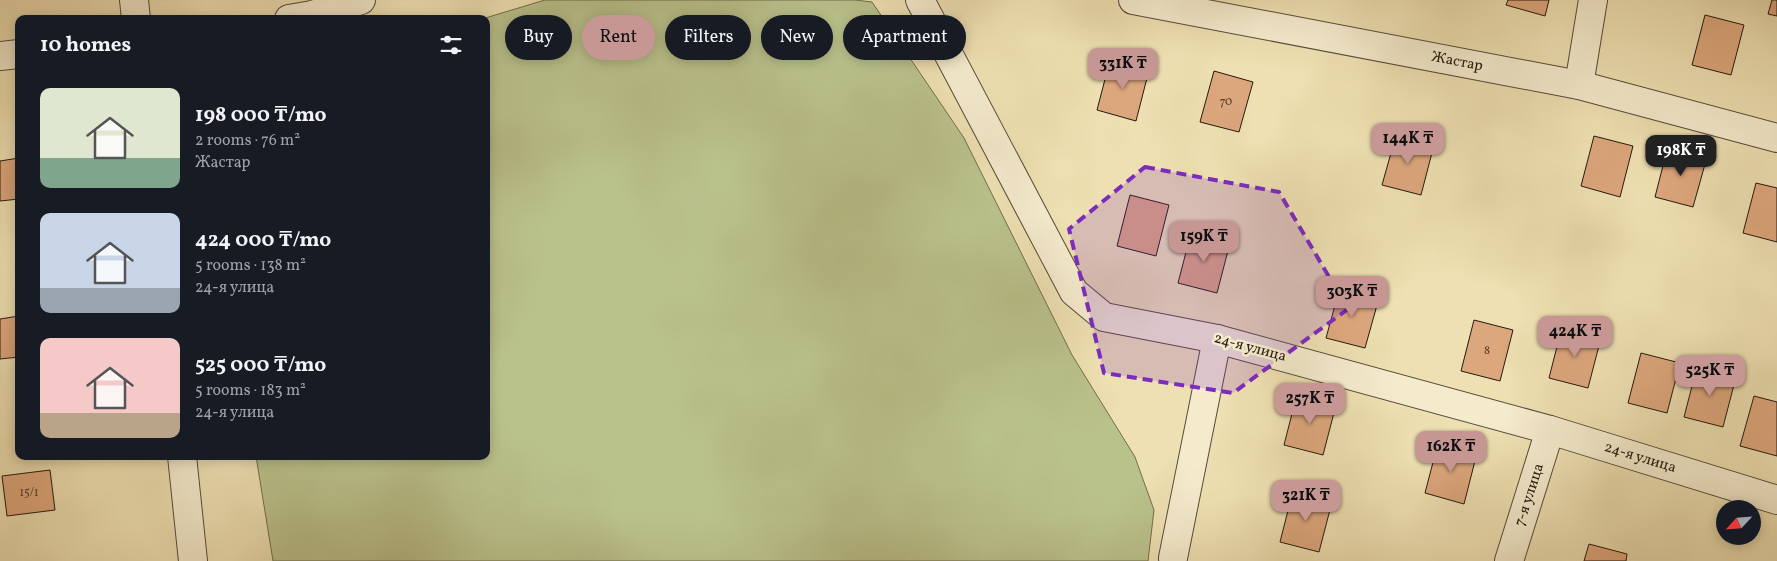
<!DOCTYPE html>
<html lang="en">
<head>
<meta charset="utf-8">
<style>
	body { margin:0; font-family:Vollkorn,serif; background:#20242c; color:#f1f3f6; height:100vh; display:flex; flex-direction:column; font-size:19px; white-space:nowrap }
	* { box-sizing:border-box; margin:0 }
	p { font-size:16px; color:#9ea1a6 }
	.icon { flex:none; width:28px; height:28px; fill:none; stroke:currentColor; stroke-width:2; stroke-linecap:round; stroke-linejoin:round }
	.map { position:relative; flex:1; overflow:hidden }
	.sheet { position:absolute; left:15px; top:15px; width:475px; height:445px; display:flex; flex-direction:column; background:#171b24; border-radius:10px; box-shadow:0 2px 12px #0003 }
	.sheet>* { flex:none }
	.top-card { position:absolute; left:505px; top:15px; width:475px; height:45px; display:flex; gap:10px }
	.needle { width:32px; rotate:244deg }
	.fabs { position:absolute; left:1716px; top:500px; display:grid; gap:10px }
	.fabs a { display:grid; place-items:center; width:45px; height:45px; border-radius:50%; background:#171b24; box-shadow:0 2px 12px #0003; font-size:25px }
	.price { position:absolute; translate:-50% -42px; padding:0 11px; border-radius:10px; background:#c59692; color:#111; font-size:16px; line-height:32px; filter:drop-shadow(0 1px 2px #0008) }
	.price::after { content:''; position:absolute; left:50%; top:30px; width:15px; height:11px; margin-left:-8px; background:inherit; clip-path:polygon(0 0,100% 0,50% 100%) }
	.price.selected { background:#222; color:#fff }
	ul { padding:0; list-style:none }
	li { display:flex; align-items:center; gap:15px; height:125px; padding:0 25px }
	li span { display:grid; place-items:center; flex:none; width:140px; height:100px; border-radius:10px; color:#555 }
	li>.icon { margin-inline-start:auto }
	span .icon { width:60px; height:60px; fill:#fffc; stroke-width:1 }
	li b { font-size:21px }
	h2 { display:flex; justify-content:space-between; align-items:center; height:60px; padding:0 25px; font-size:21px }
	.chip { padding:0 18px; border-radius:22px; background:#171b24; box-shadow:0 2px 12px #0003; font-size:18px; line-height:45px }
	.chip.selected { background:#c59692; color:#111 }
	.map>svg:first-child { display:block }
	.green { fill:#bac28c; stroke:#6f6e4e }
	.building { fill:#dda77d; stroke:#24190f }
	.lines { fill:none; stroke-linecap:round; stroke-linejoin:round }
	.minor-casing { stroke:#564b38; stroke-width:30 }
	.minor { stroke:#f4ebcd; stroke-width:28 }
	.marked { fill:#7b2cbf; fill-opacity:0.2; stroke:#7b2cbf; stroke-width:4; stroke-dasharray:10 6; stroke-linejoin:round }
	.labels { text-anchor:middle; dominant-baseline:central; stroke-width:5; stroke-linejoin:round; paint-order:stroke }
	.number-label { font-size:12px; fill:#523c2a }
	.street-label { font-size:15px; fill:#24190f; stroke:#f4ebcd }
</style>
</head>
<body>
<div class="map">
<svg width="1777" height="561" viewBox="0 0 1777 561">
	<rect width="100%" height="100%" fill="#eee0b2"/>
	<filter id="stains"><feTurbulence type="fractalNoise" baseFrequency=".004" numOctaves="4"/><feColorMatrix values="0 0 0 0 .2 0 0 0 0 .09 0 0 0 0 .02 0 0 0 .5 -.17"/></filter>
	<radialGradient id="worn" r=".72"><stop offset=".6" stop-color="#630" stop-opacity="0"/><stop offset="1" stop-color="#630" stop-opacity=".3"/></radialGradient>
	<path class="green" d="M545,0H855L872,2L964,138L1072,355L1135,457L1154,510L1148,561H273L256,456H486V19H482Z"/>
	<g class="building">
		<path d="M1508,0H1549L1545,16L1506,5Z"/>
		<path d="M1772,0H1777V16L1768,14Z"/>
		<path d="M1705,15L1744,25L1731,75L1692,65Z"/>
		<path d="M1110,60L1149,70L1136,121L1097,110Z"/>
		<path d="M1214,71L1253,82L1239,132L1200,122Z"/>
		<path d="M1396,135L1434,145L1421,195L1382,185Z"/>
		<path d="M1594,136L1633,146L1620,197L1581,186Z"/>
		<path d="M1668,146L1707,157L1693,207L1655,197Z"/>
		<path d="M19,158V199L0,201V161Z"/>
		<path d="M1756,183L1777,188V242L1743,233Z"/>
		<path d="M1130,195L1169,205L1156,256L1117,246Z"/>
		<path d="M1191,233L1230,243L1217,293L1178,283Z"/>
		<path d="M1340,287L1379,298L1365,348L1326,338Z"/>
		<path d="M19,316V357L0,359V319Z"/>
		<path d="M1474,320L1513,330L1500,381L1461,371Z"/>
		<path d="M1562,327L1601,338L1588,388L1549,378Z"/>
		<path d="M1641,353L1680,363L1667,413L1628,403Z"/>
		<path d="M1697,367L1736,377L1723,427L1684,417Z"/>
		<path d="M1297,394L1336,405L1323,455L1284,445Z"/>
		<path d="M1754,396L1777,402V456L1740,446Z"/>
		<path d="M1438,443L1477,453L1464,504L1425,493Z"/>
		<path d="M50,470L55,510L7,516L2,476Z"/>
		<path d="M1293,491L1332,502L1319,552L1280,542Z"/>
		<path d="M1589,544L1627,554L1626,561H1584Z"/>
	</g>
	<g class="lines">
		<g class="minor-casing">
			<g id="minor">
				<path d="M134,0L136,19"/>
				<path d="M920,0L1074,292L1104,317L1217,339L1550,430L1777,500"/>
				<path d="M1133,0L1579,85L1777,138"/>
				<path d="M289,19L312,15L361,0"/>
				<path d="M0,56L19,54"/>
				<path d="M1579,85L1593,0"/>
				<path d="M182,456L193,561"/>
				<path d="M1173,558L1217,339"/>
				<path d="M1509,561L1550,430"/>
			</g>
		</g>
		<use href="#minor" class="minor"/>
	</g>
	<path class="marked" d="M1145,167L1279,192L1348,309L1233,393L1104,373L1069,229Z"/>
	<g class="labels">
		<g class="number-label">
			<text x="1226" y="102">70</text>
			<text x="1487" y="351">8</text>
			<text x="29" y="493">15/1</text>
		</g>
		<g class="street-label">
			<text transform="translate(1457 62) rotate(11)">Жастар</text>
			<text transform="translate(1250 348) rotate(15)">24-я улица</text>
			<text transform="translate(1640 458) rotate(17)">24-я улица</text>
			<text transform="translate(1530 495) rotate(-72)">7-я улица</text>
		</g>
	</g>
	<rect width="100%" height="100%" filter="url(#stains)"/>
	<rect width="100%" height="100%" fill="url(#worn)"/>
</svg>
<div class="fabs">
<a><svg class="needle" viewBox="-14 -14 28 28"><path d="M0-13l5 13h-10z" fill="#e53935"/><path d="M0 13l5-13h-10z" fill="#9ea1a6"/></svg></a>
</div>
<b class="price" style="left:1123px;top:90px">331K ₸</b>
<b class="price" style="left:1408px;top:165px">144K ₸</b>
<b class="price selected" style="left:1681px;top:177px">198K ₸</b>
<b class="price" style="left:1204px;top:263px">159K ₸</b>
<b class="price" style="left:1352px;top:318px">303K ₸</b>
<b class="price" style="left:1575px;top:358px">424K ₸</b>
<b class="price" style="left:1710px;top:397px">525K ₸</b>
<b class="price" style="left:1310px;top:425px">257K ₸</b>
<b class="price" style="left:1451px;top:473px">162K ₸</b>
<b class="price" style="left:1306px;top:522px">321K ₸</b>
<div class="top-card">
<a class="chip">Buy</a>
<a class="chip selected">Rent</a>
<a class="chip">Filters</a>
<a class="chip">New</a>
<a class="chip">Apartment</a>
</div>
<section class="sheet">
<h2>10 homes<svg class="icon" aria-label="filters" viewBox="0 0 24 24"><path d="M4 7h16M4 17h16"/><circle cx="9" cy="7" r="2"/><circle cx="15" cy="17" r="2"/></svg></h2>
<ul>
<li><span style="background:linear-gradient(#dfe7d0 70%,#7fa58c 0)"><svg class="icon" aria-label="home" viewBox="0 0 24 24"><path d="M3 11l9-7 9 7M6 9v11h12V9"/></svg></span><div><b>198 000 ₸/mo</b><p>2 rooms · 76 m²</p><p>Жастар</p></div></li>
<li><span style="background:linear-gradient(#c9d6e8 75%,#9aa5b1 0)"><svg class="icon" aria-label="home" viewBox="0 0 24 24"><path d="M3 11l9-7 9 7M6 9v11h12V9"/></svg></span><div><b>424 000 ₸/mo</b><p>5 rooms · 138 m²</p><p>24-я улица</p></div></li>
<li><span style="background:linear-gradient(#f6c9c9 75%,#b9a48a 0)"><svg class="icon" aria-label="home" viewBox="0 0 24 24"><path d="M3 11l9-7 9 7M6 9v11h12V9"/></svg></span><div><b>525 000 ₸/mo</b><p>5 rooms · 183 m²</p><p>24-я улица</p></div></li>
</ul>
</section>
</div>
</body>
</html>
